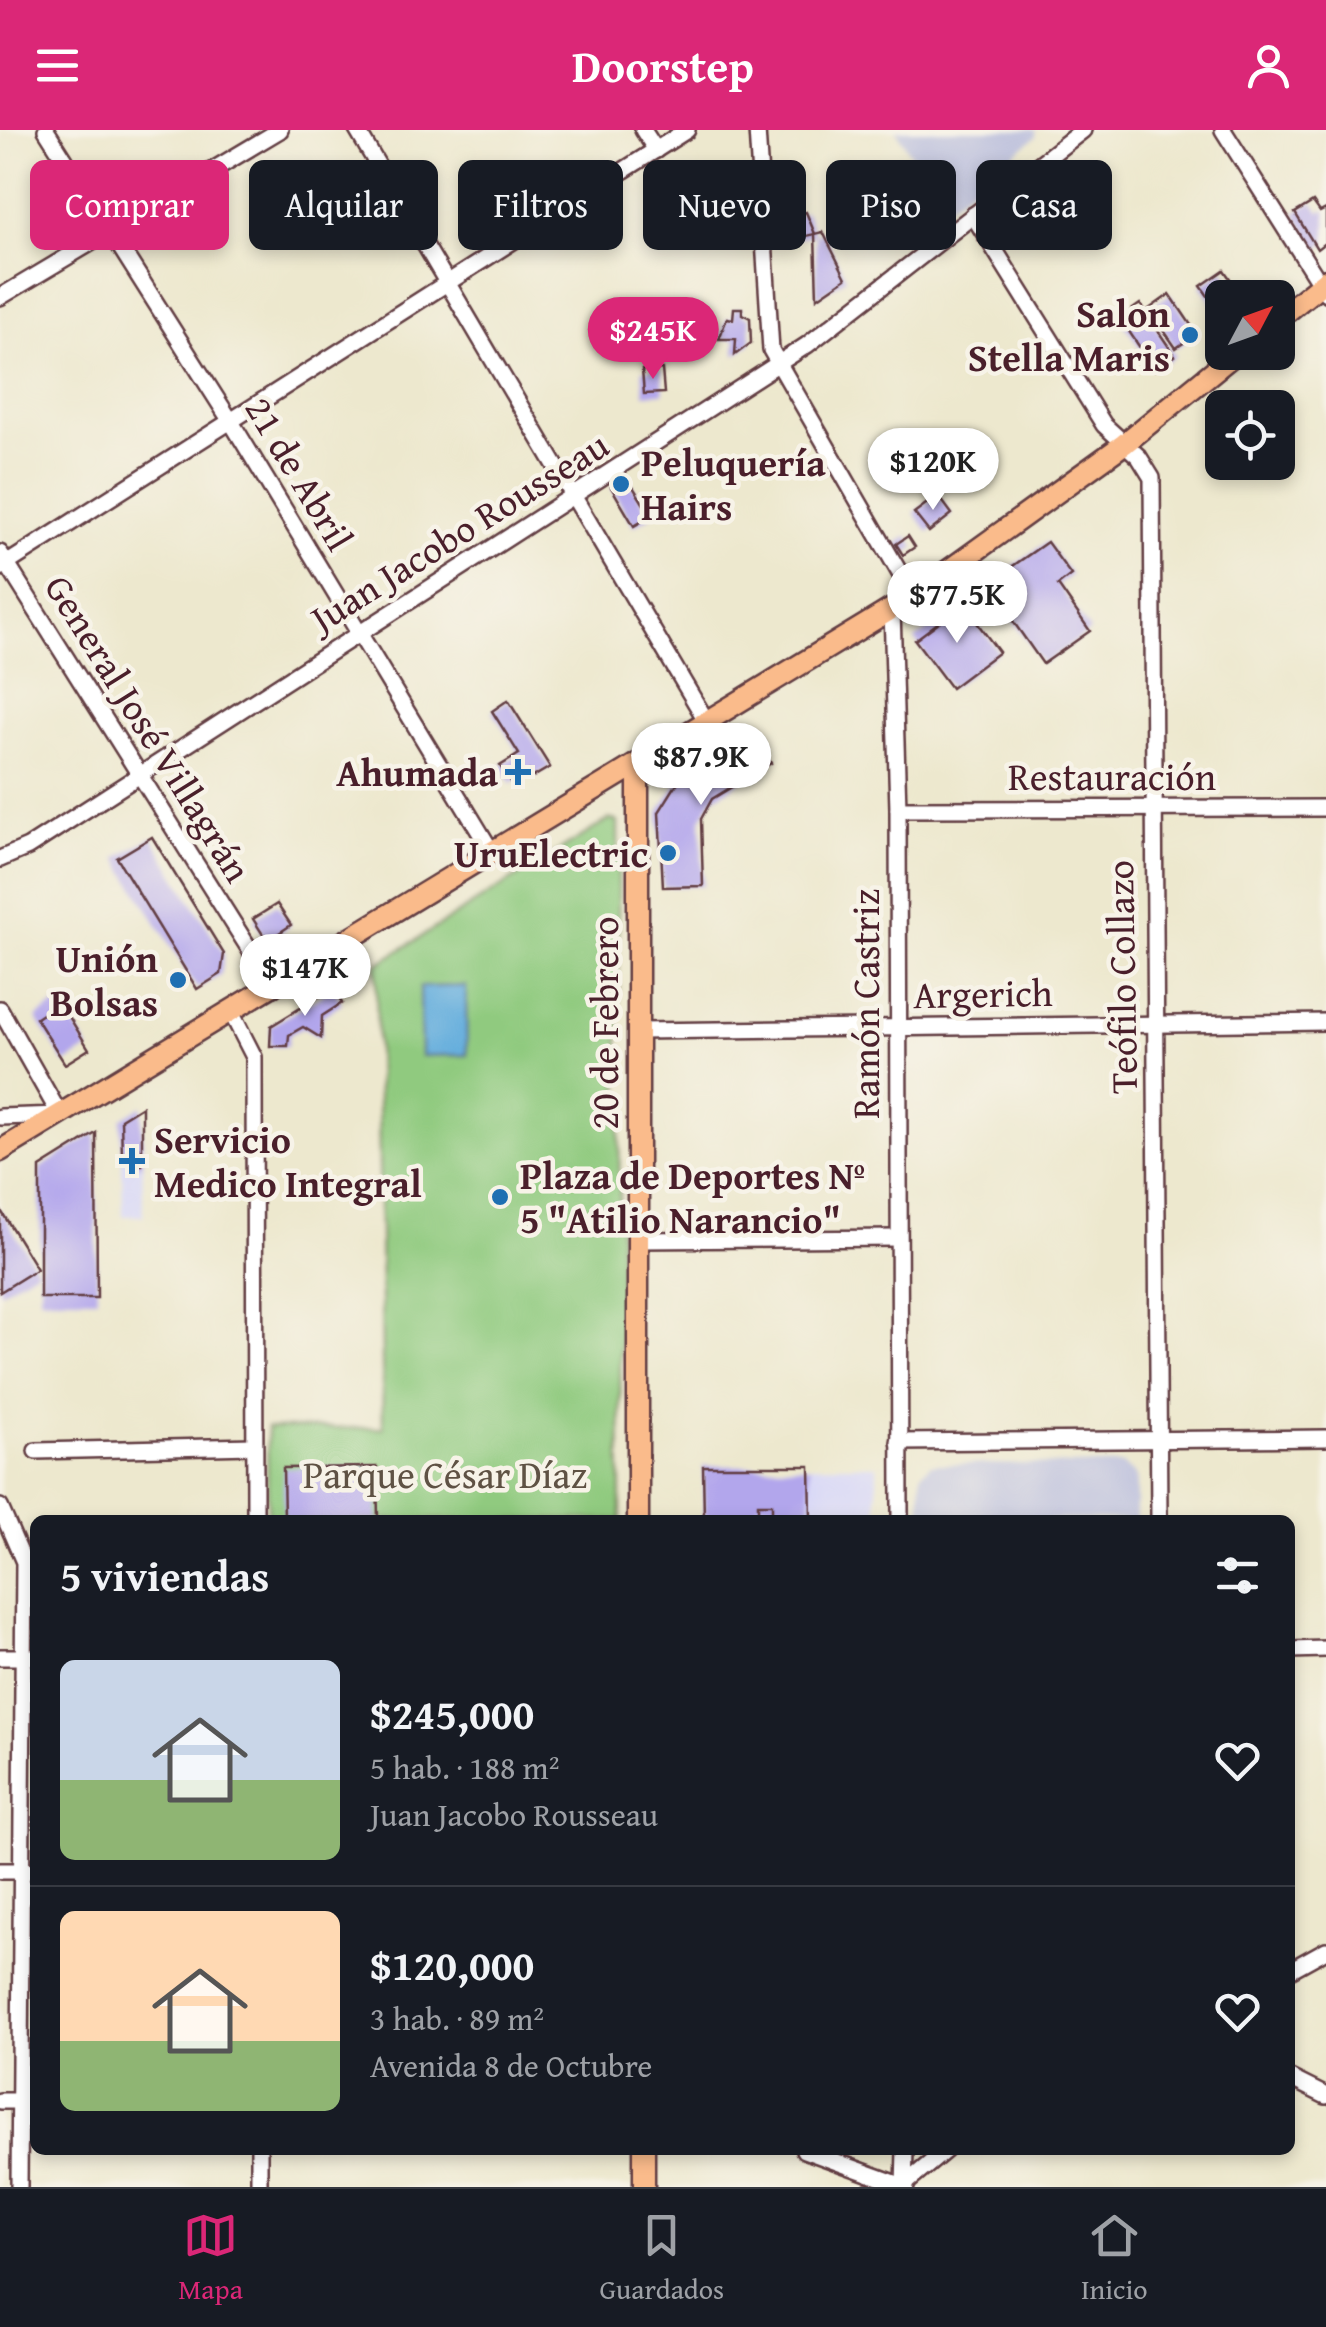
<!DOCTYPE html>
<html lang="es">
<head>
<meta charset="utf-8">
<style>
	body { margin:0; font-family:"Gentium Book Plus",serif; background:#20242c; color:#f1f3f6; height:100vh; display:flex; flex-direction:column; font-size:38px; white-space:nowrap }
	* { box-sizing:border-box; margin:0 }
	p { font-size:32px; color:#9ea1a6 }
	.icon { flex:none; width:55px; height:55px; fill:none; stroke:currentColor; stroke-width:2; stroke-linecap:round; stroke-linejoin:round }
	.map { position:relative; flex:1; overflow:hidden }
	.drawer { position:absolute; left:30px; top:1385px; width:1265px; height:640px; display:flex; flex-direction:column; background:#171b24; border-radius:15px; box-shadow:0 5px 15px #0003 }
	.drawer>* { flex:none }
	.hud { position:absolute; left:30px; top:30px; width:1268px; height:90px; display:flex; gap:20px }
	.needle { width:65px; rotate:49deg }
	.tools { position:absolute; left:1205px; top:150px; display:grid; gap:20px }
	.tools a { display:grid; place-items:center; width:90px; height:90px; border-radius:15px; background:#171b24; box-shadow:0 5px 15px #0003; font-size:50px }
	.price { position:absolute; translate:-50% -85px; padding:0 22px; border-radius:35px; background:#fff; color:#222; font-size:32px; line-height:65px; filter:drop-shadow(0 2px 5px #0008) }
	.price::after { content:''; position:absolute; left:50%; top:60px; width:30px; height:22px; margin-left:-15px; background:inherit; clip-path:polygon(0 0,100% 0,50% 100%) }
	.price.on { background:#db2777; color:#fff }
	ul { padding:0; list-style:none }
	li { display:flex; align-items:center; gap:30px; height:250px; padding:0 30px }
	li+li { border-top:2px solid #363941 }
	li span { display:grid; place-items:center; flex:none; width:280px; height:200px; border-radius:15px; color:#555 }
	li>.icon { margin-inline-start:auto }
	span .icon { width:120px; height:120px; fill:#fffc; stroke-width:1 }
	li b { font-size:42px }
	h2 { display:flex; justify-content:space-between; align-items:center; height:120px; padding:0 30px; font-size:42px }
	.pill { padding:0 35px; border-radius:15px; background:#171b24; box-shadow:0 5px 15px #0003; font-size:35px; line-height:90px }
	.pill.on { background:#db2777; color:#fff }
	header { display:flex; justify-content:space-between; align-items:center; height:130px; padding:0 30px; background:#db2777; color:#fff; font-size:45px; font-weight:600 }
	.tabs { display:flex; justify-content:space-around; align-items:center; height:140px; border-top:2px solid #363941; background:#171b24; font-size:28px; color:#9ea1a6 }
	.tabs a { display:grid; justify-items:center; gap:5px }
	.tabs .on { color:#db2777 }
	.map>svg:first-child { display:block }
	.built { fill:#d7d7f8 }
	.industrial { fill:#bfc2dd }
	.green { fill:#90ca7f; stroke:#6d7455; stroke-width:2.5 }
	.water { fill:#65aedd; stroke:#586684; stroke-width:2.5 }
	.building { fill:#b2a6ec }
	.lines { fill:none; stroke-linecap:round; stroke-linejoin:round }
	.minor-casing { stroke:#623d43; stroke-width:20 }
	.major-casing { stroke:#623d43; stroke-width:25 }
	.minor { stroke:#fff; stroke-width:15 }
	.major { stroke:#fabb8b; stroke-width:20 }
	.poi-dot { fill:#1f6fb2; stroke:#f7f3e8; stroke-width:4 }
	.labels { text-anchor:middle; dominant-baseline:central; stroke-width:9; stroke-linejoin:round; paint-order:stroke }
	.poi-label { font-size:38px; font-weight:bold; fill:#4a1f2b; stroke:#f7f3e8; text-anchor:end }
	.street-label { font-size:38px; fill:#4a1f2b; stroke:#f7f3e8 }
	.park-label { font-size:38px; fill:#5f5244; stroke:#f7f3e8 }
</style>
</head>
<body>
<header><svg class="icon" aria-label="menu" viewBox="0 0 24 24"><path d="M4 6h16M4 12h16M4 18h16"/></svg>Doorstep<svg class="icon" aria-label="person" viewBox="0 0 24 24"><circle cx="12" cy="8" r="4"/><path d="M4 21q1-7 8-7t8 7"/></svg></header>
<div class="map">
<svg width="1326" height="2057" viewBox="0 0 1326 2057">
	<rect width="100%" height="100%" fill="#f7f3e8"/>
	<filter id="ink" filterUnits="userSpaceOnUse"><feTurbulence type="fractalNoise" baseFrequency=".01" numOctaves="2"/><feDisplacementMap in="SourceGraphic" scale="20" xChannelSelector="R" yChannelSelector="G"/><feConvolveMatrix kernelMatrix="1 2 1 2 8 2 1 2 1" color-interpolation-filters="sRGB"/></filter>
	<filter id="wash" filterUnits="userSpaceOnUse"><feTurbulence type="fractalNoise" baseFrequency=".0048" numOctaves="4" result="noise"/><feDisplacementMap in="SourceGraphic" scale="40" xChannelSelector="R" yChannelSelector="G"/><feGaussianBlur stdDeviation="2.25" result="paint"/><feColorMatrix in="noise" values="0 0 0 0 0 0 0 0 0 0 0 0 0 0 0 0 0 1.4 0 .05"/><feComposite in="paint" operator="in"/></filter>
	<g filter="url(#wash)">
		<rect width="100%" height="100%" fill="#ede8ce"/>
		<g class="built">
			<path d="M142,976L143,1086H123L121,989Z"/>
			<path d="M877,1335V1390H704L703,1336Z"/>
		</g>
		<g class="industrial">
			<path d="M896,0H1036V7L944,79Z"/>
			<path d="M931,1334L1123,1335L1136,1347V1390H921V1343Z"/>
		</g>
		<path class="green" d="M610,689L618,692L621,1390H268L267,1298H383L376,835Z"/>
		<path class="water" d="M466,856L467,925L421,926L420,857Z"/>
		<g id="blocks">
			<g class="building">
				<path d="M1313,72L1320,82L1326,79V112L1317,119L1295,83Z"/>
				<path d="M806,82L815,104L778,113L775,90Z"/>
				<path d="M823,102L846,148L817,168L815,104Z"/>
				<path d="M1224,140L1238,160L1215,176L1201,156Z"/>
				<path d="M1170,164L1197,204L1176,218L1149,179Z"/>
				<path d="M1140,174L1175,226L1155,240L1120,188Z"/>
				<path d="M734,178H742V184L750,188L751,213L735,225L736,209H719L727,188L733,189Z"/>
				<path d="M662,239L664,263L644,264L642,240Z"/>
				<path d="M627,347L651,386L634,396L611,357Z"/>
				<path d="M938,365L952,384L929,402L914,383Z"/>
				<path d="M908,406L915,417L903,425L896,414Z"/>
				<path d="M1047,412L1071,445L1058,455L1090,501L1043,534L987,454Z"/>
				<path d="M963,474L999,522L951,558L915,510Z"/>
				<path d="M508,570L550,637L533,647L529,641L511,653L500,636L519,624L492,581Z"/>
				<path d="M751,601L771,633L712,669L701,689L703,756L663,757L659,682L683,644Z"/>
				<path d="M152,707L224,824L221,844L197,859L117,728Z"/>
				<path d="M277,774L291,795L267,811L253,789Z"/>
				<path d="M333,858L342,873L322,886L321,908L303,897L289,905L288,916H270L271,896Z"/>
				<path d="M60,872L89,919L65,934L36,888Z"/>
				<path d="M142,976V1035L131,1034V1026H122L121,989Z"/>
				<path d="M96,1003L97,1168H40V1038Z"/>
				<path d="M0,1079L37,1139L0,1162Z"/>
				<path d="M703,1336H810L811,1390H772V1374H758V1390H704Z"/>
				<path d="M377,1337L378,1390H284L283,1338Z"/>
			</g>
		</g>
	</g>
	<g filter="url(#ink)">
		<use href="#blocks" fill-opacity="0" stroke="#623d43" stroke-width="2.5"/>
		<g class="lines">
			<g class="minor-casing">
				<g id="minor">
					<path d="M46,0L230,290L493,724"/>
					<path d="M357,0L707,592"/>
					<path d="M643,0L656,20"/>
					<path d="M757,0L771,220L913,466"/>
					<path d="M1223,0L1326,163"/>
					<path d="M973,85L1104,295L1139,327L1152,348L1159,1390"/>
					<path d="M0,167L280,0"/>
					<path d="M0,423L274,858"/>
					<path d="M0,438L687,0"/>
					<path d="M892,479L898,679L900,1390"/>
					<path d="M898,679L1326,678"/>
					<path d="M0,729L28,717L807,215L1083,0"/>
					<path d="M0,879L60,985L0,987"/>
					<path d="M232,884L254,927L255,1390"/>
					<path d="M640,901L1326,892"/>
					<path d="M637,1110L898,1108"/>
					<path d="M899,1312L1326,1308"/>
					<path d="M36,1321L254,1316"/>
					<path d="M0,1377L24,1432L19,2057"/>
					<path d="M1290,1520L1326,1519"/>
					<path d="M0,1527H35"/>
					<path d="M0,1741H35"/>
					<path d="M1290,1840L1326,1820"/>
					<path d="M1290,1948L1326,1966"/>
					<path d="M0,1971H35"/>
					<path d="M259,2020V2057"/>
					<path d="M804,2020L906,2057"/>
					<path d="M904,2055L946,2020"/>
					<path d="M904,2057L905,2020"/>
				</g>
			</g>
			<g class="major-casing">
				<g id="major">
					<path d="M1278,189L1326,150"/>
					<path d="M638,636V1390"/>
					<path d="M0,1021L913,466L1124,314L1237,222"/>
					<path d="M644,2057V2020"/>
				</g>
			</g>
			<use href="#minor" class="minor"/>
			<use href="#major" class="major"/>
		</g>
	</g>
	<g class="poi-dot">
		<circle cx="1190" cy="205" r="10"/>
		<circle cx="621" cy="354" r="10"/>
		<path d="M513 627h10v10h10v10h-10v10h-10v-10h-10v-10h10z"/>
		<circle cx="668" cy="723" r="10"/>
		<circle cx="178" cy="850" r="10"/>
		<path d="M127 1016h10v10h10v10h-10v10h-10v-10h-10v-10h10z"/>
		<circle cx="500" cy="1067" r="10"/>
	</g>
	<g class="labels">
		<g class="poi-label">
			<text x="1170" y="183">Salon<tspan x="1170" dy="44">Stella Maris</tspan></text>
			<text x="641" y="332" text-anchor="start">Peluquería<tspan x="641" dy="44">Hairs</tspan></text>
			<text x="498" y="642">Ahumada</text>
			<text x="648" y="723">UruElectric</text>
			<text x="158" y="828">Unión<tspan x="158" dy="44">Bolsas</tspan></text>
			<text x="154" y="1009" text-anchor="start">Servicio<tspan x="154" dy="44">Medico Integral</tspan></text>
			<text x="520" y="1045" text-anchor="start">Plaza de Deportes Nº<tspan x="520" dy="44">5 "Atilio Narancio"</tspan></text>
		</g>
		<g class="street-label">
			<text transform="translate(300 343) rotate(59)">21 de Abril</text>
			<text transform="translate(459 401) rotate(-32)">Juan Jacobo Rousseau</text>
			<text transform="translate(149 598) rotate(58)">General José Villagrán</text>
			<text x="1112" y="646">Restauración</text>
			<text transform="translate(1121 847) rotate(-91)">Teófilo Collazo</text>
			<text transform="translate(983 863) rotate(-1)">Argerich</text>
			<text transform="translate(865 874) rotate(-90)">Ramón Castriz</text>
			<text transform="translate(604 893) rotate(-90)">20 de Febrero</text>
		</g>
		<g class="park-label">
			<text x="445" y="1344">Parque César Díaz</text>
		</g>
	</g>
</svg>
<div class="tools">
<a><svg class="needle" viewBox="-14 -14 28 28"><path d="M0-13l5 13h-10z" fill="#e53935"/><path d="M0 13l5-13h-10z" fill="#9ea1a6"/></svg></a>
<a><svg class="icon" aria-label="locate" viewBox="0 0 24 24"><circle cx="12" cy="12" r="6"/><path d="M12 2v4M12 18v4M2 12h4M18 12h4"/></svg></a>
</div>
<b class="price on" style="left:653px;top:252px">$245K</b>
<b class="price" style="left:933px;top:383px">$120K</b>
<b class="price" style="left:957px;top:516px">$77.5K</b>
<b class="price" style="left:701px;top:678px">$87.9K</b>
<b class="price" style="left:305px;top:889px">$147K</b>
<div class="hud">
<a class="pill on">Comprar</a>
<a class="pill">Alquilar</a>
<a class="pill">Filtros</a>
<a class="pill">Nuevo</a>
<a class="pill">Piso</a>
<a class="pill">Casa</a>
</div>
<section class="drawer">
<h2>5 viviendas<svg class="icon" aria-label="filters" viewBox="0 0 24 24"><path d="M4 7h16M4 17h16"/><circle cx="9" cy="7" r="2"/><circle cx="15" cy="17" r="2"/></svg></h2>
<ul>
<li><span style="background:linear-gradient(#c9d6e8 60%,#8fb573 0)"><svg class="icon" aria-label="home" viewBox="0 0 24 24"><path d="M3 11l9-7 9 7M6 9v11h12V9"/></svg></span><div><b>$245,000</b><p>5 hab. · 188 m²</p><p>Juan Jacobo Rousseau</p></div><svg class="icon" aria-label="heart" viewBox="0 0 24 24"><path d="M12 20l-8-8c-3-5 5-10 8-4 3-6 11-1 8 4z"/></svg></li>
<li><span style="background:linear-gradient(#ffd9b3 65%,#8fb573 0)"><svg class="icon" aria-label="home" viewBox="0 0 24 24"><path d="M3 11l9-7 9 7M6 9v11h12V9"/></svg></span><div><b>$120,000</b><p>3 hab. · 89 m²</p><p>Avenida 8 de Octubre</p></div><svg class="icon" aria-label="heart" viewBox="0 0 24 24"><path d="M12 20l-8-8c-3-5 5-10 8-4 3-6 11-1 8 4z"/></svg></li>
</ul>
</section>
</div>
<nav class="tabs">
<a class="on"><svg class="icon" aria-label="map" viewBox="0 0 24 24"><path d="M3 6l6-2 6 2 6-2v14l-6 2-6-2-6 2zM9 4v14M15 6v14"/></svg>Mapa</a>
<a><svg class="icon" aria-label="saved" viewBox="0 0 24 24"><path d="M7 4h10v16l-5-4-5 4z"/></svg>Guardados</a>
<a><svg class="icon" aria-label="home" viewBox="0 0 24 24"><path d="M3 11l9-7 9 7M6 9v11h12V9"/></svg>Inicio</a>
</nav>
</body>
</html>
